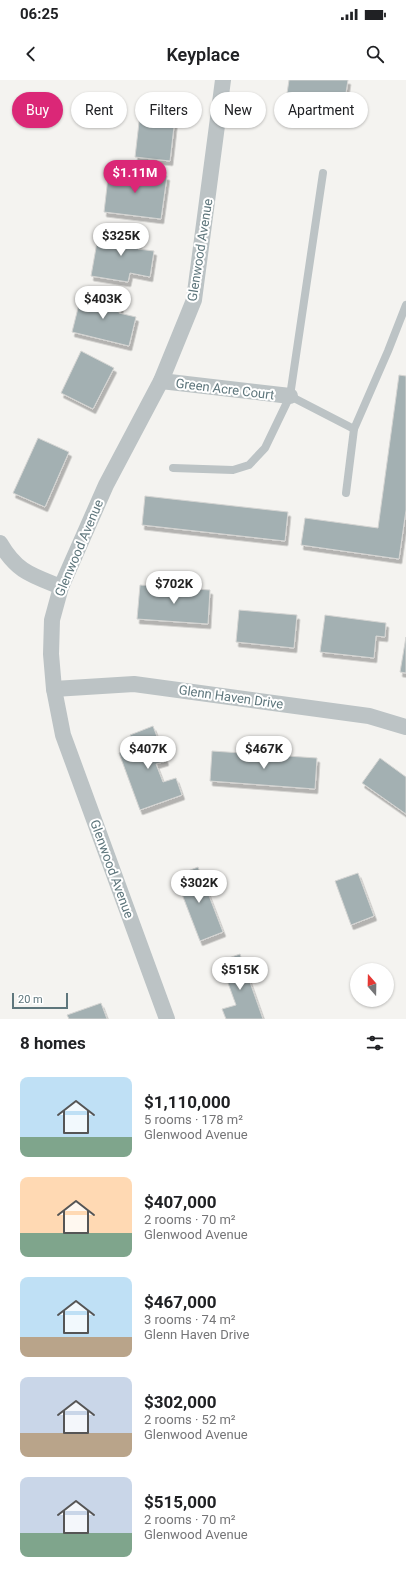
<!DOCTYPE html>
<html lang="en">
<head>
<meta charset="utf-8">
<style>
	body { margin:0; font-family:Roboto,sans-serif; background:#f6f6f6; color:#202124; height:100vh; display:flex; flex-direction:column; font-size:15px; white-space:nowrap }
	* { box-sizing:border-box; margin:0 }
	p { font-size:13px; color:#757577 }
	.icon { flex:none; width:22px; height:22px; fill:none; stroke:currentColor; stroke-width:2; stroke-linecap:round; stroke-linejoin:round }
	.map { position:relative; height:939px; overflow:hidden }
	.sheet { display:flex; flex-direction:column; background:#fff; flex:1 }
	.sheet>* { flex:none }
	.banner { position:absolute; left:12px; top:12px; width:382px; height:36px; display:flex; gap:8px }
	.needle { width:26px; rotate:340deg }
	.buttons { position:absolute; left:350px; top:883px; display:grid; gap:8px }
	.buttons a { display:grid; place-items:center; width:44px; height:44px; border-radius:50%; background:#fff; box-shadow:0 1px 3px #0004; font-size:20px }
	.scale { position:absolute; left:12px; bottom:10px; width:56px; box-sizing:border-box; padding-left:4px; border:2px solid #5e767c; border-top:0; font-size:11px; line-height:14px; white-space:nowrap; color:#5e767c; -webkit-text-stroke:3px #fff; paint-order:stroke }
	.price { position:absolute; translate:-50% -34px; padding:0 9px; border-radius:14px; background:#fff; color:#222; font-size:13px; line-height:26px; filter:drop-shadow(0 1px 2px #0008) }
	.price::after { content:''; position:absolute; left:50%; top:24px; width:12px; height:9px; margin-left:-6px; background:inherit; clip-path:polygon(0 0,100% 0,50% 100%) }
	.price.on { background:#db2777; color:#fff }
	ul { padding:0; list-style:none }
	li { display:flex; align-items:center; gap:12px; height:100px; padding:0 20px }
	li span { display:grid; place-items:center; flex:none; width:112px; height:80px; border-radius:8px; color:#555 }
	li>.icon { margin-inline-start:auto }
	span .icon { width:48px; height:48px; fill:#fffc; stroke-width:1 }
	li b { font-size:17px }
	h2 { display:flex; justify-content:space-between; align-items:center; height:48px; padding:0 20px; font-size:17px }
	.tag { padding:0 14px; border-radius:18px; background:#fff; box-shadow:0 1px 3px #0004; font-size:14px; line-height:36px }
	.tag.on { background:#db2777; color:#fff }
	.status { display:flex; justify-content:space-between; align-items:center; height:28px; padding:0 20px; background:#fff; direction:ltr }
	.status svg { height:11px; fill:currentColor }
	header { display:flex; justify-content:space-between; align-items:center; height:52px; padding:0 20px; background:#fff; font-size:18px; font-weight:600 }
	.map>svg:first-child { display:block }
	.building { fill:#a3b0b2; stroke:#d5d5d3; filter:url(#shadow) }
	.lines { fill:none; stroke-linecap:round; stroke-linejoin:round }
	.service { stroke:#bcc3c5; stroke-width:8 }
	.minor { stroke:#bcc3c5; stroke-width:16 }
	.labels { text-anchor:middle; dominant-baseline:central; stroke-width:4; stroke-linejoin:round; paint-order:stroke }
	.street-label { font-size:13px; fill:#5e767c; stroke:#fff }
</style>
</head>
<body>
<div class="status"><b>06:25</b><svg viewBox="0 0 49 12"><path d="M0 12V9h3v3zM5 12V6h3v6zM10 12V3h3v9zM15 12V0h3v12zM26 1h20v11H26zM47 4h2v5h-2z"/></svg></div>
<header><svg class="icon" aria-label="back" viewBox="0 0 24 24"><path d="M15 5l-7 7 7 7"/></svg>Keyplace<svg class="icon" aria-label="search" viewBox="0 0 24 24"><circle cx="10" cy="10" r="6"/><path d="M15 15l6 6"/></svg></header>
<div class="map">
<svg width="406" height="939" viewBox="0 0 406 939">
	<defs>
		<filter id="shadow"><feDropShadow dx="2.5" dy="4.5" stdDeviation="0" flood-color="#0004"/></filter>
	</defs>
	<rect width="100%" height="100%" fill="#f4f3f0"/>
	<g class="building">
		<path d="M289,0H348L344,26L318,22L317,27L286,20Z"/>
		<path d="M141,25L176,29L170,81L135,77Z"/>
		<path d="M109,89L167,96L161,139L104,132Z"/>
		<path d="M99,151L140,157L138,169L154,171L150,197L130,193L128,202L91,196Z"/>
		<path d="M82,212L122,221L119,233L136,237L129,266L72,252Z"/>
		<path d="M81,271L114,288L93,329L61,313Z"/>
		<path d="M399,295L406,296V430L399,479L301,465L305,438L378,448Z"/>
		<path d="M38,358L69,372L45,427L13,413Z"/>
		<path d="M145,416L288,432L285,461L142,445Z"/>
		<path d="M140,505L210,510L208,544L137,539Z"/>
		<path d="M239,530L297,535L294,568L236,562Z"/>
		<path d="M325,535L386,543L385,557L376,556L374,578L320,572Z"/>
		<path d="M406,557V593L400,592Z"/>
		<path d="M153,646L166,681L156,684L163,702L176,698L182,715L140,730L119,673L134,667L130,655Z"/>
		<path d="M212,671L317,678L315,709L210,701Z"/>
		<path d="M380,678L406,697V734L362,703Z"/>
		<path d="M198,787L223,852L200,861L175,796Z"/>
		<path d="M358,793L374,836L351,845L335,801Z"/>
		<path d="M240,874L263,939H226L222,929L236,925L220,881Z"/>
		<path d="M101,923L107,939H69L67,935Z"/>
	</g>
	<g class="lines">
		<g class="service">
			<path d="M290,316L354,349L388,271L406,225"/>
			<path d="M173,388L233,390L249,385L265,368L290,316L323,93"/>
			<path d="M346,413L354,349"/>
		</g>
		<g class="minor">
			<path d="M161,301L290,316"/>
			<path d="M0,463C17,492 31,495 61,507"/>
			<path d="M54,609L134,604L369,636L406,647"/>
			<path d="M167,939L63,655L54,609L51,574L52,540L61,507L106,405L161,301L194,220L223,0"/>
		</g>
	</g>
	<g class="labels">
		<g class="street-label">
			<text transform="translate(200 170) rotate(-81)">Glenwood Avenue</text>
			<text transform="translate(225 309) rotate(7)">Green Acre Court</text>
			<text transform="translate(79 468) rotate(-67)">Glenwood Avenue</text>
			<text transform="translate(231 617) rotate(8)">Glenn Haven Drive</text>
			<text transform="translate(112 789) rotate(70)">Glenwood Avenue</text>
		</g>
	</g>
</svg>
<div class="buttons">
<a><svg class="needle" viewBox="-14 -14 28 28"><path d="M0-13l5 13h-10z" fill="#e53935"/><path d="M0 13l5-13h-10z" fill="#757577"/></svg></a>
</div>
<div class="scale">20 m</div>
<b class="price on" style="left:135px;top:114px">$1.11M</b>
<b class="price" style="left:121px;top:177px">$325K</b>
<b class="price" style="left:103px;top:240px">$403K</b>
<b class="price" style="left:174px;top:525px">$702K</b>
<b class="price" style="left:148px;top:690px">$407K</b>
<b class="price" style="left:264px;top:690px">$467K</b>
<b class="price" style="left:199px;top:824px">$302K</b>
<b class="price" style="left:240px;top:911px">$515K</b>
<div class="banner">
<a class="tag on">Buy</a>
<a class="tag">Rent</a>
<a class="tag">Filters</a>
<a class="tag">New</a>
<a class="tag">Apartment</a>
</div>
</div>
<section class="sheet">
<h2>8 homes<svg class="icon" aria-label="filters" viewBox="0 0 24 24"><path d="M4 7h16M4 17h16"/><circle cx="9" cy="7" r="2"/><circle cx="15" cy="17" r="2"/></svg></h2>
<ul>
<li><span style="background:linear-gradient(#bfe0f5 75%,#7fa58c 0)"><svg class="icon" aria-label="home" viewBox="0 0 24 24"><path d="M3 11l9-7 9 7M6 9v11h12V9"/></svg></span><div><b>$1,110,000</b><p>5 rooms · 178 m²</p><p>Glenwood Avenue</p></div></li>
<li><span style="background:linear-gradient(#ffd9b3 70%,#7fa58c 0)"><svg class="icon" aria-label="home" viewBox="0 0 24 24"><path d="M3 11l9-7 9 7M6 9v11h12V9"/></svg></span><div><b>$407,000</b><p>2 rooms · 70 m²</p><p>Glenwood Avenue</p></div></li>
<li><span style="background:linear-gradient(#bfe0f5 75%,#b9a48a 0)"><svg class="icon" aria-label="home" viewBox="0 0 24 24"><path d="M3 11l9-7 9 7M6 9v11h12V9"/></svg></span><div><b>$467,000</b><p>3 rooms · 74 m²</p><p>Glenn Haven Drive</p></div></li>
<li><span style="background:linear-gradient(#c9d6e8 70%,#b9a48a 0)"><svg class="icon" aria-label="home" viewBox="0 0 24 24"><path d="M3 11l9-7 9 7M6 9v11h12V9"/></svg></span><div><b>$302,000</b><p>2 rooms · 52 m²</p><p>Glenwood Avenue</p></div></li>
<li><span style="background:linear-gradient(#c9d6e8 70%,#7fa58c 0)"><svg class="icon" aria-label="home" viewBox="0 0 24 24"><path d="M3 11l9-7 9 7M6 9v11h12V9"/></svg></span><div><b>$515,000</b><p>2 rooms · 70 m²</p><p>Glenwood Avenue</p></div></li>
</ul>
</section>
</body>
</html>
